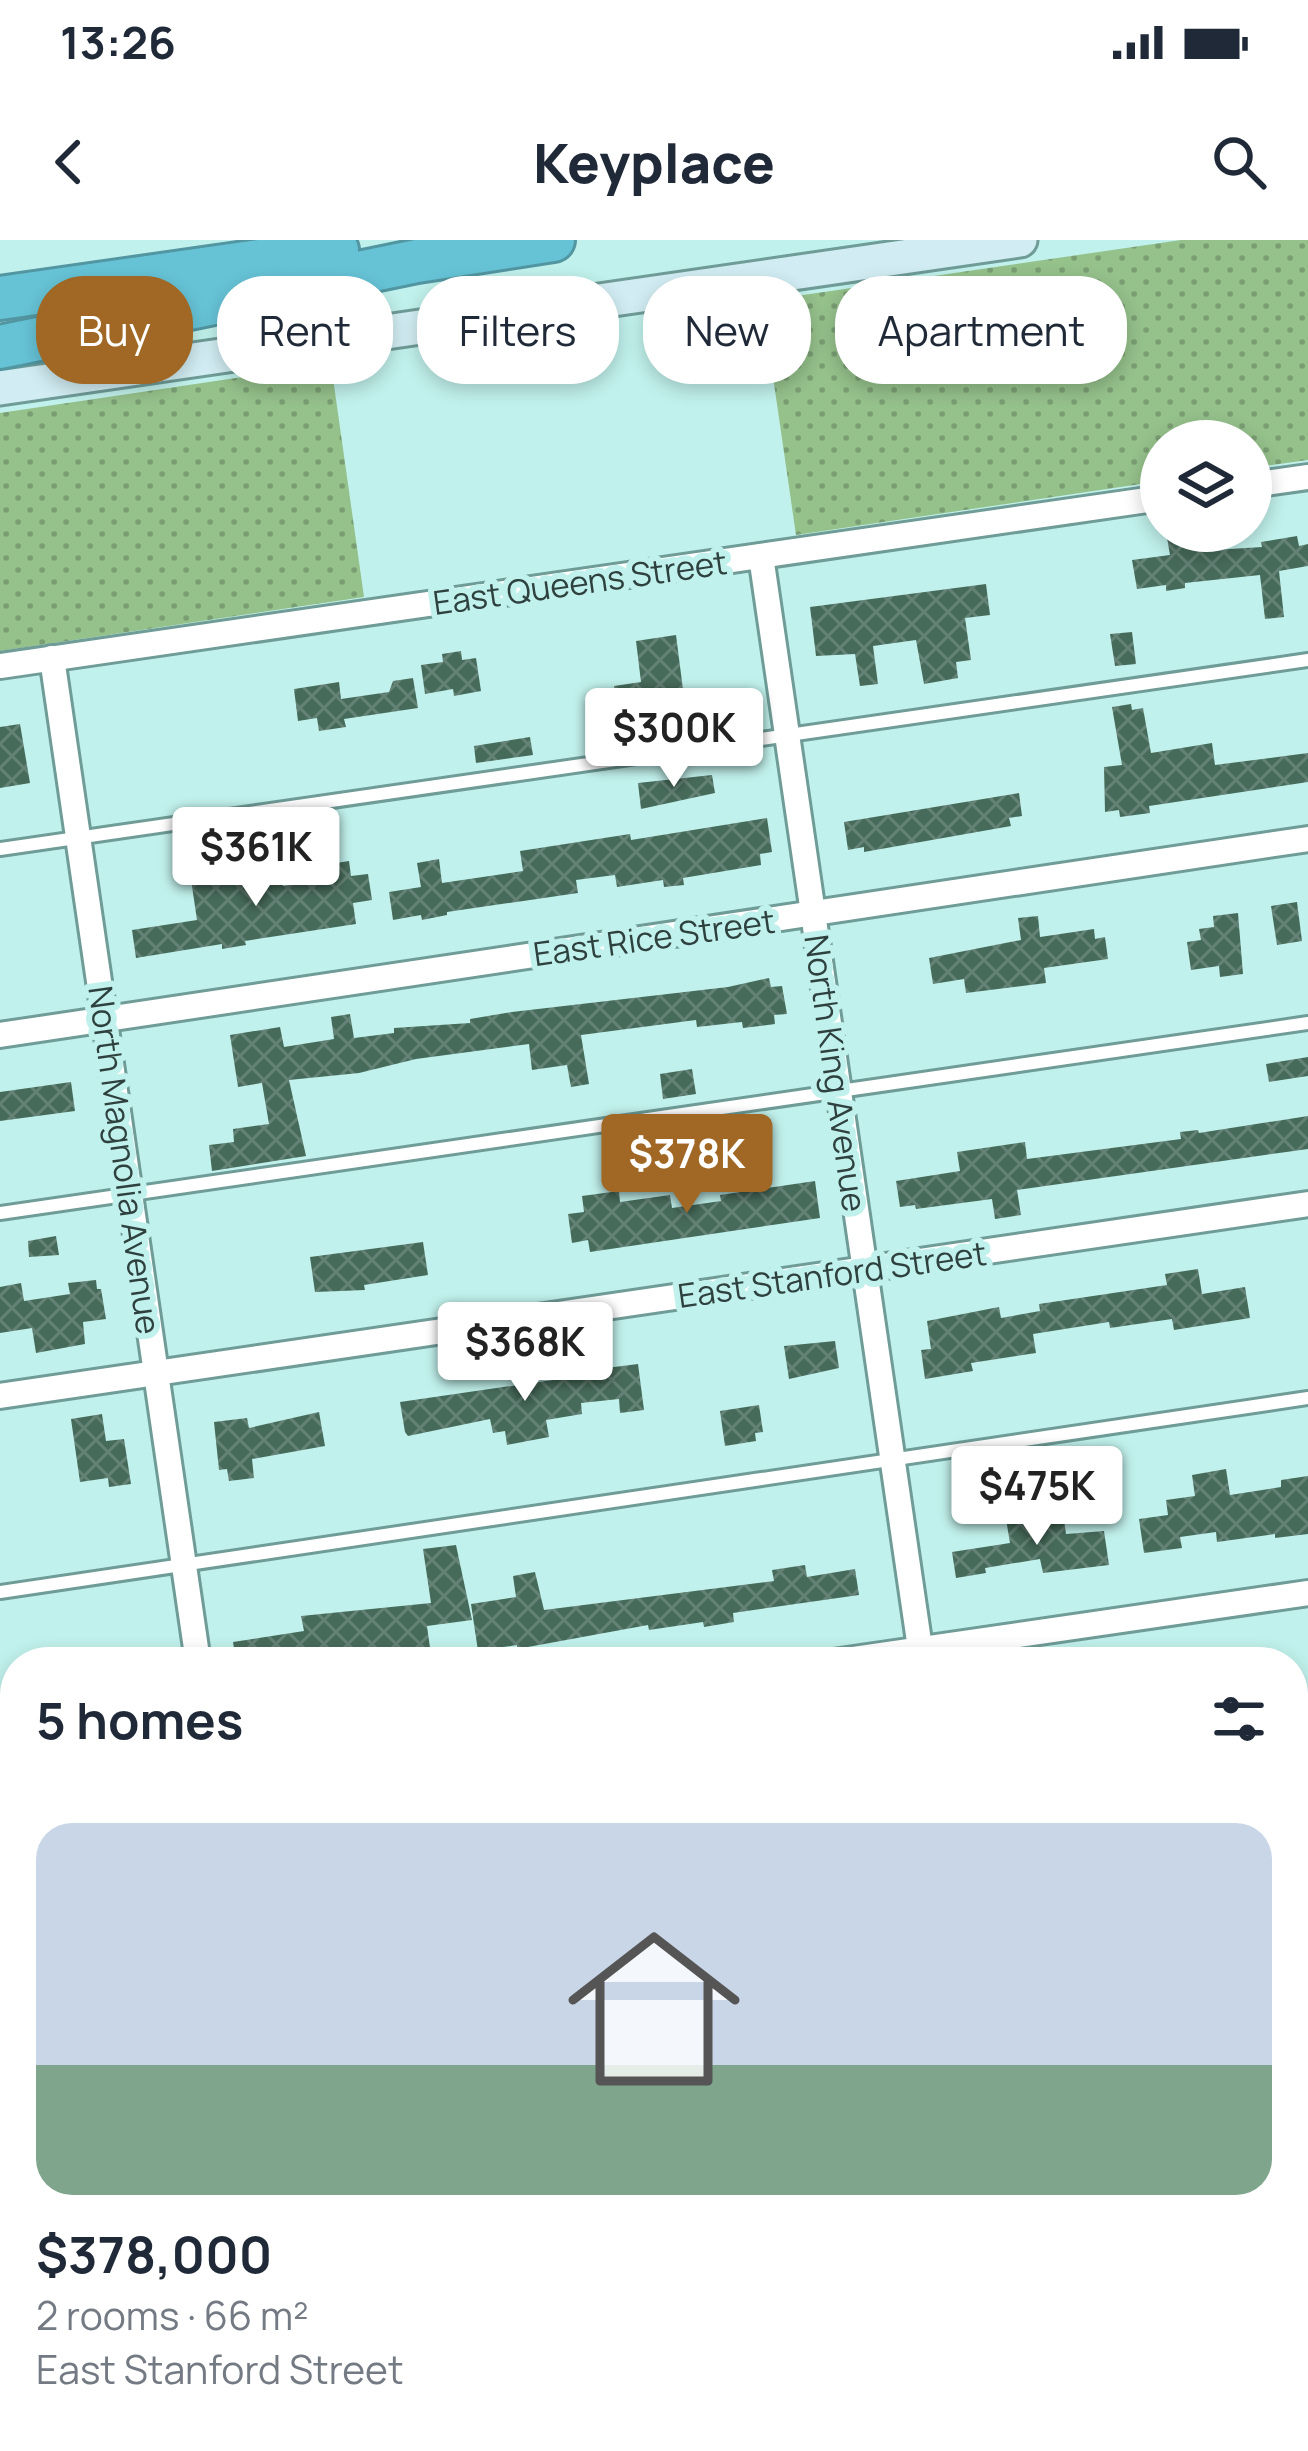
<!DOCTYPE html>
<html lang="en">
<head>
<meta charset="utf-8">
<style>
	body { margin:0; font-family:Manrope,sans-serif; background:#f2f2f3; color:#1f2937; height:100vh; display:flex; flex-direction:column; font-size:45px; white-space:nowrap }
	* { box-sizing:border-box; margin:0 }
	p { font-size:39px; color:#747a83 }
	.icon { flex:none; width:66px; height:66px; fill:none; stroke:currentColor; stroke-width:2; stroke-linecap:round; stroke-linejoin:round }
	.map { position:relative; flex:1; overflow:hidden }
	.panel { position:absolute; left:0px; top:1407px; width:1308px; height:804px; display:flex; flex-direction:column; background:#fff; border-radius:48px 48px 0 0; box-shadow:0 6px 18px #0003 }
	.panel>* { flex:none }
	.guide { position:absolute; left:36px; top:36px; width:1236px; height:108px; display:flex; gap:24px }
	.tools { position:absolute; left:1140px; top:180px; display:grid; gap:24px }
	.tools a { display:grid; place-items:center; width:132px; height:132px; border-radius:50%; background:#fff; box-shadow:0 6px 18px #0003; font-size:60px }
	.price { position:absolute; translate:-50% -102px; padding:0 27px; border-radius:12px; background:#fff; color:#222; font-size:39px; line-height:78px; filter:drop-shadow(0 3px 6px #0008) }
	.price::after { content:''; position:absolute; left:50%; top:72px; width:36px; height:27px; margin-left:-18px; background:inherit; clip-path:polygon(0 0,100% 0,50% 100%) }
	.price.on { background:#a06824; color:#fff }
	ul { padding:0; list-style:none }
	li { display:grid; align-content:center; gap:24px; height:636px; padding:0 36px }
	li+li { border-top:3px solid #e0e1e3 }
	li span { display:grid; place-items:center; height:372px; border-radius:36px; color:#555 }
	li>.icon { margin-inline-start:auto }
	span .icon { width:216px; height:216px; fill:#fffc; stroke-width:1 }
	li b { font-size:51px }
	h2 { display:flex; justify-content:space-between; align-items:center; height:144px; padding:0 36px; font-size:51px }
	.chip { padding:0 42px; border-radius:48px; background:#fff; box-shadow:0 6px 18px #0003; font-size:42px; line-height:108px }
	.chip.on { background:#a06824; color:#fff }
	.status { display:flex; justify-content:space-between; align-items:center; height:84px; padding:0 60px; background:#fff; direction:ltr }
	.status svg { height:33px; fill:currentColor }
	header { display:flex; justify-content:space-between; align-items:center; height:156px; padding:0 36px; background:#fff; font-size:54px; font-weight:800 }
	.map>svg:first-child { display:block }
	.built { fill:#ade7e1 }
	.grass { fill:url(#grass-dots) }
	.building { fill:url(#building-cross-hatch) }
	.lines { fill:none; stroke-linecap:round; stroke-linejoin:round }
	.lane-casing { stroke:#6f9c97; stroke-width:18 }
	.street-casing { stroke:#6f9c97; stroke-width:30 }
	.secondary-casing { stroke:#6f9c97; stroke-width:39 }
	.highway-casing { stroke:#5296a1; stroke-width:48 }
	.lane { stroke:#fff; stroke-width:12 }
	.street { stroke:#fff; stroke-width:24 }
	.secondary { stroke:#d1edf3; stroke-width:33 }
	.highway { stroke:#66c3d6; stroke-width:42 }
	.labels { text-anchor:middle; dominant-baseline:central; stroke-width:12; stroke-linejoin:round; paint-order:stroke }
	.street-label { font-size:33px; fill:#2e413f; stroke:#c1f1ec }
</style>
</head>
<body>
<div class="status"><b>13:26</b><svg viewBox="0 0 49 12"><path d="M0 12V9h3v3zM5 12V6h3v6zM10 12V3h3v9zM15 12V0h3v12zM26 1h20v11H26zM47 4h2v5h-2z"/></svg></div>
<header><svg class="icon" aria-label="back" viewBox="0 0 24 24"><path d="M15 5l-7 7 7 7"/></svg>Keyplace<svg class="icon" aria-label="search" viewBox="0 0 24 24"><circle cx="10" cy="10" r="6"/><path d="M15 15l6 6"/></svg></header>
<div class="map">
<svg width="1308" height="2211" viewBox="0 0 1308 2211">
	<defs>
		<pattern id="grass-dots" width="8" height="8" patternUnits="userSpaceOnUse" patternTransform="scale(3)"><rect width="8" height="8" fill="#95c18b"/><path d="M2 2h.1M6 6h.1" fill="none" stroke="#7a9e73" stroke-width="1.8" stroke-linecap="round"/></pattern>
		<pattern id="building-cross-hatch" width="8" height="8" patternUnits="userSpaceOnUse" patternTransform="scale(3)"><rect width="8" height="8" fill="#476b5b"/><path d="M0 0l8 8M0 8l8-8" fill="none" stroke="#658276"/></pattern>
	</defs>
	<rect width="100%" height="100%" fill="#c1f1ec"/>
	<path class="built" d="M1308,1753V2211H0V1943L15,1941V2196H1293V1755Z"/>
	<g class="grass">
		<path d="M1181,0H1308V220L1251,228V201H1161V241L796,295L762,61Z"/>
		<path d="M331,124L364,357L0,411V173Z"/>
	</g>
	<g class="building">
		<path d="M1194,294L1197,311L1262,307L1261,302L1297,296L1299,306L1308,304V326L1279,331L1284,377L1265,379L1260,335L1185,343V348L1166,351V345L1137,349L1132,320L1170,315L1167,298Z"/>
		<path d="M986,344L990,375L965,378L971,420L956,422L958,438L924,444L916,400L873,406L878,444L860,446L855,414L816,416L810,367Z"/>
		<path d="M1132,392L1136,424L1115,426L1110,394Z"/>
		<path d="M676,395L685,465L702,463L707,495L645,504L643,488L620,491L614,446L641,442L636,401Z"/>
		<path d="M461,411L462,420L476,418L481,451L454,456L453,449L425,454L421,425L443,422L442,414Z"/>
		<path d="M413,438L418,468L344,479L346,487L319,491L317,478L298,481L294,449L339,442L341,459L389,452L393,441Z"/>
		<path d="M1131,464L1132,470L1143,468L1151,513L1212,503L1215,525L1308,513V542L1149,566L1150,573L1120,577L1119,570L1105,572L1104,527L1122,525L1112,467Z"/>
		<path d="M20,484L30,543L0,548V487Z"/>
		<path d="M530,497L533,515L476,523L474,506Z"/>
		<path d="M712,535L715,553L641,569L638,543Z"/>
		<path d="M1019,553L1022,576L1009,578L1011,586L864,612V607L848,610L844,582Z"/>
		<path d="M767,578L772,612L760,614L761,625L683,638L684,645L664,647L663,640L617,647L615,635L576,640L578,653L447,672V675L422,680L421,675L393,680L389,652L421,647L417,623L439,619L442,643L523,631L520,611L630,594L631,600Z"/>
		<path d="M234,619L238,644L281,638L283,646L320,641L317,626L349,621L351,636L368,634L372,660L353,663L356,684L245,701L246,705L222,709V704L136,718L132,690L197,680L189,626Z"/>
		<path d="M1297,662L1302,701L1277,705L1271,666Z"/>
		<path d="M1238,673L1243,734L1220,737L1219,726L1191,730L1187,702L1201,700L1199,689L1214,687L1213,676Z"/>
		<path d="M1038,676L1040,697L1094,689L1095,699L1105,697L1108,719L1044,728L1046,743L966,753L964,739L933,744L929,718L1021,700L1018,678Z"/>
		<path d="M769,738L771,747L782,746L787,774L774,775L775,784L743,788L742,782L697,787L696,780L581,795L589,844L571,847L567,825L532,830L529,804L416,819L359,833L289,840L306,916L212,931L209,905L234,902L233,889L269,884L262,843L238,847L230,795L280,787L284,807L334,799L331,777L350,774L354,798L394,793V788L470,783V779L512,772L728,747Z"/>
		<path d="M1308,817V836L1269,842L1266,824Z"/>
		<path d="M692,829L696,854L663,859L660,834Z"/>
		<path d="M71,842L75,871L0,881V852Z"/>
		<path d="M1308,876V909L1017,950L1021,975L995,979L992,959L916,969L915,965L900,967L896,941L960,931L957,912L1025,902L1027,919L1181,899L1180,892L1198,890L1199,893Z"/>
		<path d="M815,941L820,978L590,1012L588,1000L572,1003L568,974L584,972L582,956L619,951L620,962L670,955L672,968L721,961L720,955Z"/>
		<path d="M56,996L59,1015L29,1017L28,1001Z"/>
		<path d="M423,1002L428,1035L364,1045L365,1050L315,1052L310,1017Z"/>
		<path d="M1198,1029L1202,1054L1245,1047L1250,1078L1174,1090L1172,1079L1110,1088L1109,1082L1033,1094L1036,1113L971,1123L973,1131L925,1139L921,1110L931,1109L927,1081L999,1067L1001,1078L1040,1071L1039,1064L1167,1045L1165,1034Z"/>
		<path d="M96,1040L97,1049H101L106,1079L83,1082L85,1104L36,1113L32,1088L0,1093V1047L21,1043L24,1061L70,1054L68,1043Z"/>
		<path d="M835,1101L839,1128L789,1139L784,1106Z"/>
		<path d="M638,1124L644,1170L620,1173L619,1159L581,1163L582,1174L546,1180L549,1197L507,1205L505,1191L493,1193L490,1179L408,1196L405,1192L400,1162L594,1134L607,1132L606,1128Z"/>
		<path d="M759,1165L763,1192L755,1193L756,1201L725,1206L720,1171Z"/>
		<path d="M319,1172L325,1206L252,1219L254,1238L229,1241L227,1229L219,1230L214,1182L247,1178L249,1188Z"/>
		<path d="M102,1174L106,1201L124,1199L131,1244L109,1247L108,1238L80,1242L71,1179Z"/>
		<path d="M1226,1229L1230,1255L1281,1247V1240L1308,1236V1294L1275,1298V1294L1217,1302L1216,1292L1180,1297L1182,1308L1144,1313L1139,1279L1168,1275L1166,1260L1195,1256L1192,1235Z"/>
		<path d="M1063,1272L1066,1294L1104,1291L1109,1325L1043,1333L1040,1319L985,1328L986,1333L956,1338L952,1312L1010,1303L1006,1279Z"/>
		<path d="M456,1305L472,1380L427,1386L432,1422H236L233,1402L304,1391L301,1376L431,1363L423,1309Z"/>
		<path d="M805,1325L807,1337L855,1329L859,1355L733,1373L734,1382L704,1387L703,1382L649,1390L648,1385L517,1409V1405L478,1411L471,1364L516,1357L513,1336L535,1332L544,1370L774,1341L772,1330Z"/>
	</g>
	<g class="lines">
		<g class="lane-casing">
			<g id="lane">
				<path d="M0,609L1308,420"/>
				<path d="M0,973L1308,783"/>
				<path d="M0,1352L1308,1158"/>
				<path d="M1293,1548L1308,1546"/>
				<path d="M0,1736L15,1734"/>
			</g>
		</g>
		<g class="street-casing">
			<g id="street">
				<path d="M1251,245L1308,237"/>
				<path d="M761,316L922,1422"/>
				<path d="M52,418L198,1422"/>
				<path d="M0,426L1161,258"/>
				<path d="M0,795L1308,599"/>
				<path d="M0,1156L1308,964"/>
				<path d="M833,1422L1308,1353"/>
				<path d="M0,1544L15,1542"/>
				<path d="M1293,1741L1308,1739"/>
				<path d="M0,1931L15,1928"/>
			</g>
		</g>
		<g class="secondary-casing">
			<path id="secondary" d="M0,148L1020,0"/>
		</g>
		<g class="highway-casing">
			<g id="highway">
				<path d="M0,58L337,10"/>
				<path d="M0,107L417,21L553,0"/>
			</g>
		</g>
		<use href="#lane" class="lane"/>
		<use href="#street" class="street"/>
		<use href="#secondary" class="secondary"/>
		<use href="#highway" class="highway"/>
	</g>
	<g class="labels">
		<g class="street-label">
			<text transform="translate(580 342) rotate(-8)">East Queens Street</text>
			<text transform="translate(654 697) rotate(-8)">East Rice Street</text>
			<text transform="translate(836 833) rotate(82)">North King Avenue</text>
			<text transform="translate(125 920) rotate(82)">North Magnolia Avenue</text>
			<text transform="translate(832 1034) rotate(-8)">East Stanford Street</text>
		</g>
	</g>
</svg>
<div class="tools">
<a><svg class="icon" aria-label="layers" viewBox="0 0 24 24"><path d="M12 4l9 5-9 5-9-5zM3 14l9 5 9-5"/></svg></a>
</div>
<b class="price" style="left:674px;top:550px">$300K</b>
<b class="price" style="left:256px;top:669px">$361K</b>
<b class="price on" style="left:687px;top:976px">$378K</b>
<b class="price" style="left:525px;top:1164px">$368K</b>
<b class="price" style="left:1037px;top:1308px">$475K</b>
<div class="guide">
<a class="chip on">Buy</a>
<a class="chip">Rent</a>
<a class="chip">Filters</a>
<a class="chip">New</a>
<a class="chip">Apartment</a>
</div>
<section class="panel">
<h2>5 homes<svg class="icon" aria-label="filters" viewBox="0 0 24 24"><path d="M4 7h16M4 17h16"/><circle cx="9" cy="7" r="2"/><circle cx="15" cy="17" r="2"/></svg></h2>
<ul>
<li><span style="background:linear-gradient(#c9d6e8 65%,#7fa58c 0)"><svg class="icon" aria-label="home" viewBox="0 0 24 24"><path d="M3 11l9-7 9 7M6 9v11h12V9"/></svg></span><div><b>$378,000</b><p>2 rooms · 66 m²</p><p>East Stanford Street</p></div></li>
</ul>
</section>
</div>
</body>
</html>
